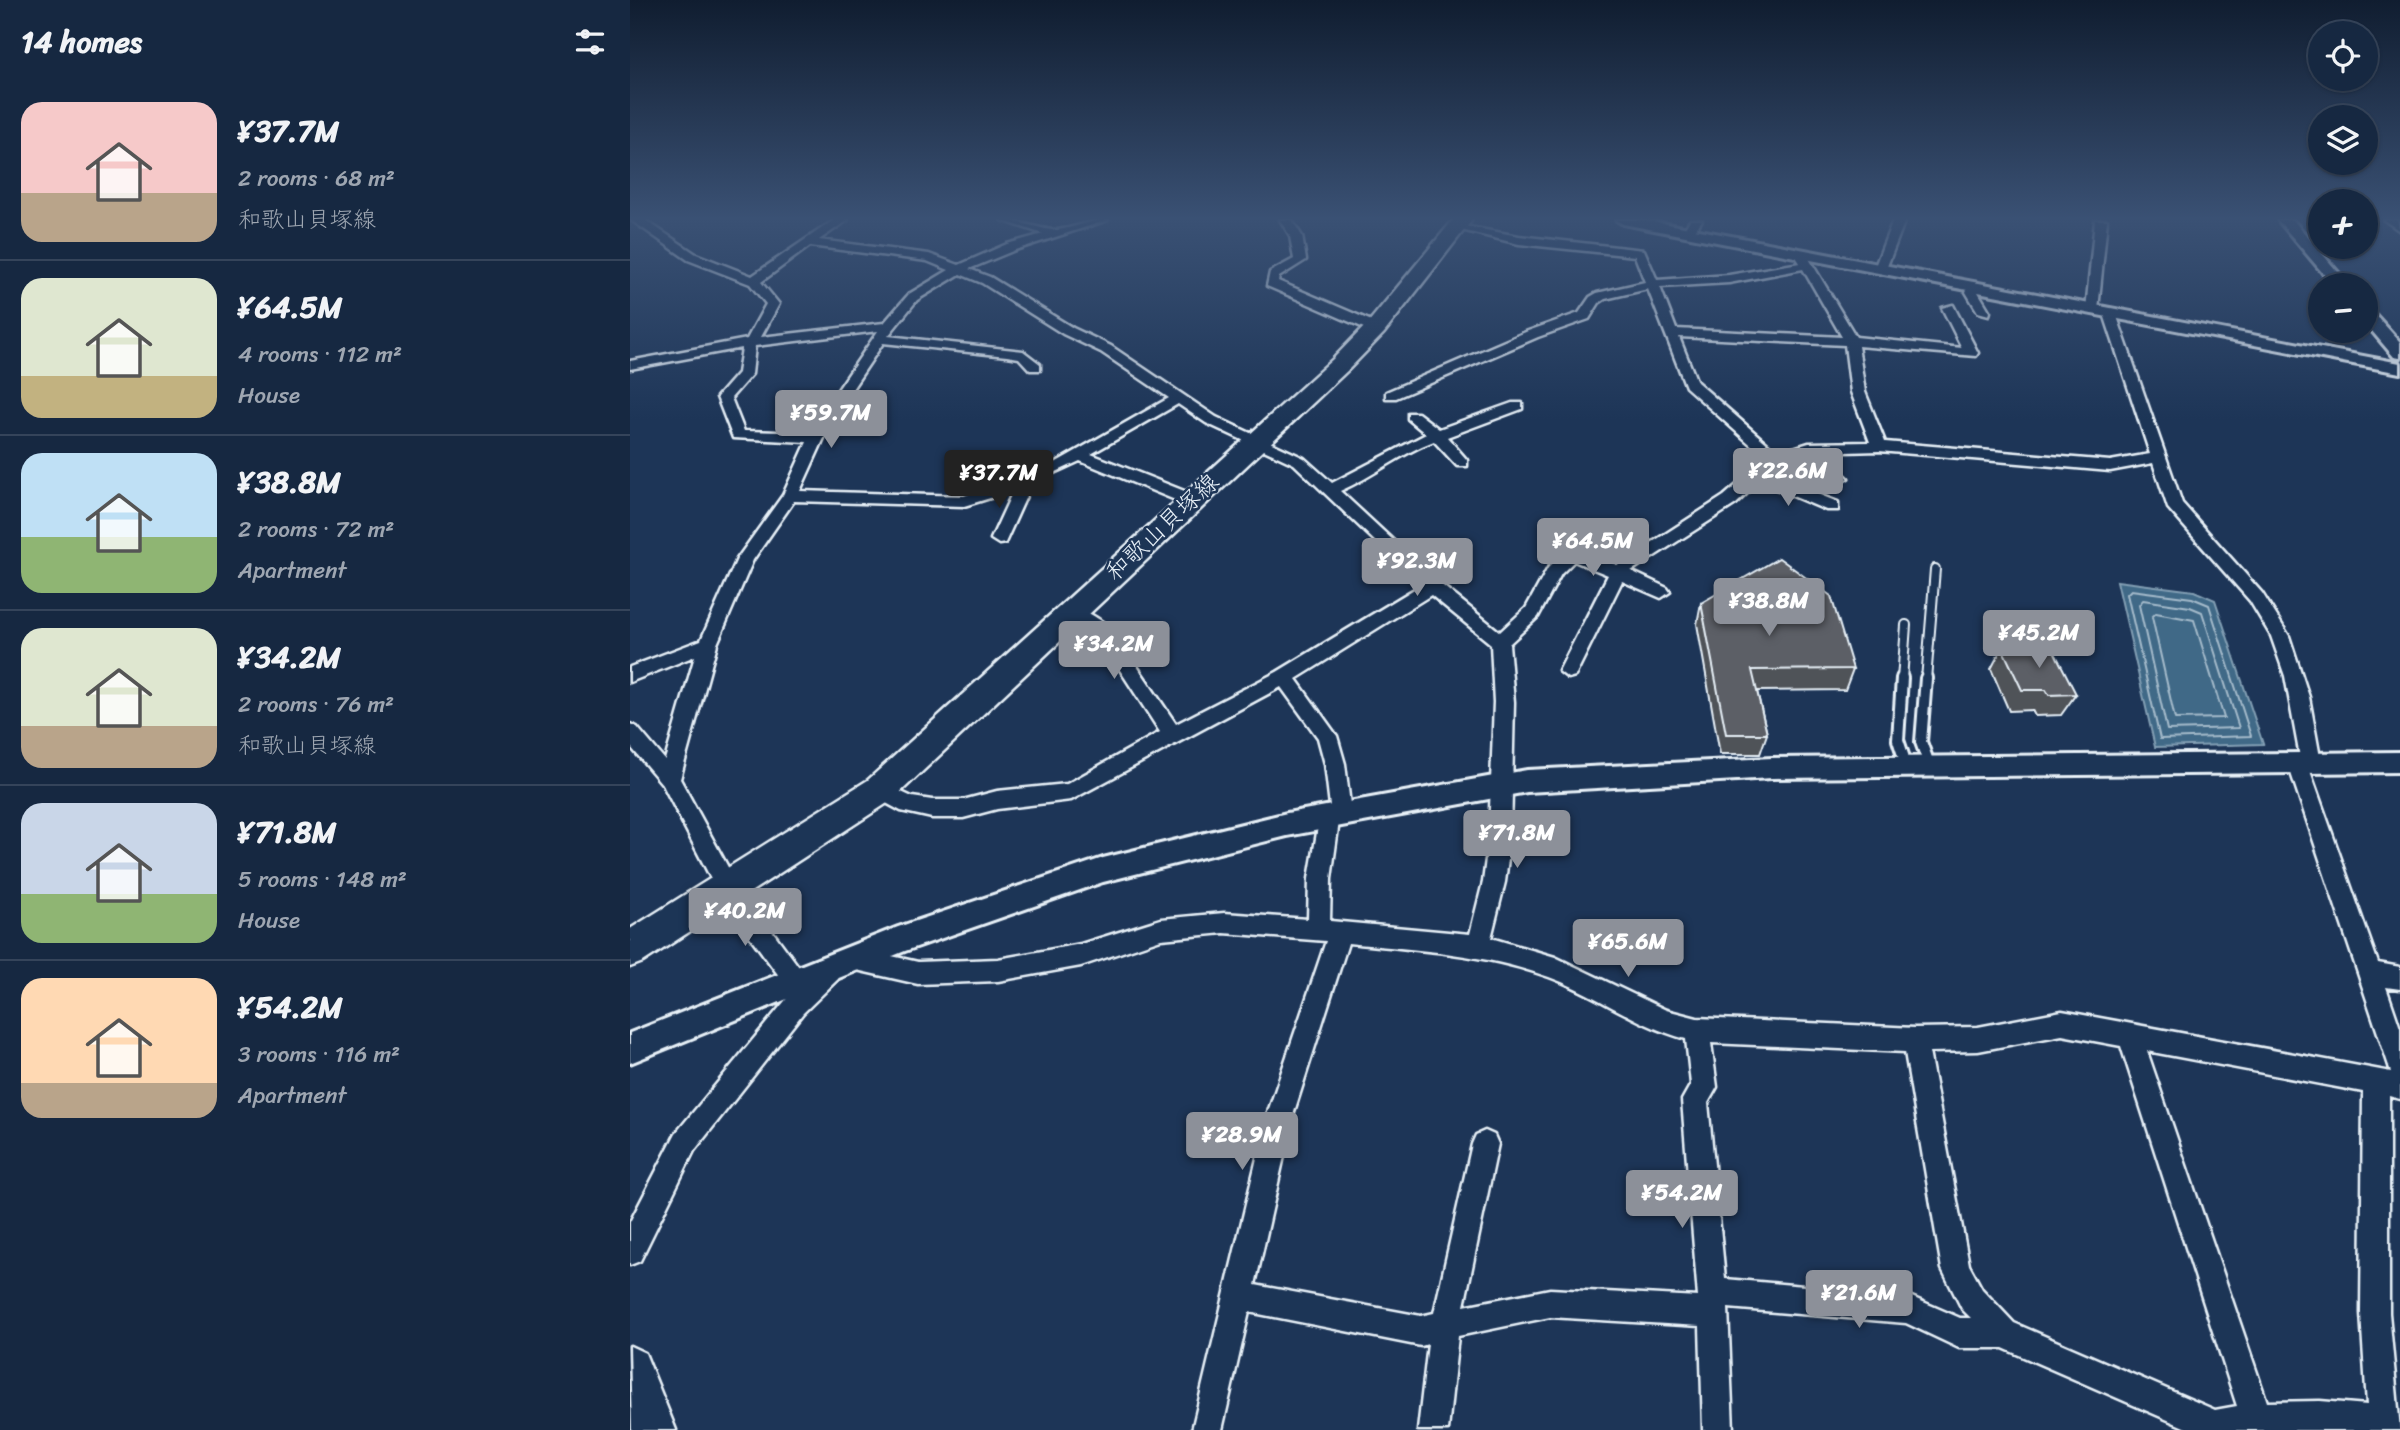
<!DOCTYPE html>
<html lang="en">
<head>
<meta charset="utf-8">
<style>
	body { margin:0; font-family:Sriracha,"Klee One",sans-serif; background:#23344c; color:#f1f3f6; height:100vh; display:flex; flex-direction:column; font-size:26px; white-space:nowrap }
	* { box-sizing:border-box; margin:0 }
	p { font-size:23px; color:#9ea6b1 }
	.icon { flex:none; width:38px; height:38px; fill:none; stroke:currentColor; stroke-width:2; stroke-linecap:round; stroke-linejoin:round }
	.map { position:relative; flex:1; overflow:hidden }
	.panel { display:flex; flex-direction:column; background:#162841; width:630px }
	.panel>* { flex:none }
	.tools { position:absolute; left:1678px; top:21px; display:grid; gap:14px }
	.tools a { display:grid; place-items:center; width:70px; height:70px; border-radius:50%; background:#162841; box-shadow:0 2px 5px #0004,0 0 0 2px #35445a; font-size:35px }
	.price { position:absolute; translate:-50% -60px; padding:0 16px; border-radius:7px; background:#8c9099; color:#fff; font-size:23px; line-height:46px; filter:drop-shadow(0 2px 4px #0008) }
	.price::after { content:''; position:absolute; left:50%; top:42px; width:21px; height:16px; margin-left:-10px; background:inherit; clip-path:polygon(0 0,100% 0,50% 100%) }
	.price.selected { background:#222; color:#fff }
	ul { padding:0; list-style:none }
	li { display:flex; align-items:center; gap:21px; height:175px; padding:0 21px }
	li+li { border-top:2px solid #35445a }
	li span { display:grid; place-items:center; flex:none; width:196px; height:140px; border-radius:21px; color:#555 }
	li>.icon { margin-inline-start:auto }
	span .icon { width:84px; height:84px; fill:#fffc; stroke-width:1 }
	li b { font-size:30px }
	h2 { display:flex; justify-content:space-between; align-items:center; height:84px; padding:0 21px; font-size:30px }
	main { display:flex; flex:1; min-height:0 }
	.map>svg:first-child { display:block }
	.water { fill:#406987; stroke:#839fb4; stroke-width:2 }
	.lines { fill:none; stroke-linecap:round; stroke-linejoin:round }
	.shore { stroke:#a5bbcb; stroke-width:2 }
	.service-far1-casing { stroke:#e8f1f8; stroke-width:12 }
	.service-casing { stroke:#e8f1f8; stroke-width:16 }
	.minor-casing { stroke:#e8f1f8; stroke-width:5 }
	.tertiary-casing { stroke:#e8f1f8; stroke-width:6 }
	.secondary-casing { stroke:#e8f1f8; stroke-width:5 }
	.primary-casing { stroke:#e8f1f8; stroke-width:5 }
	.service-far1 { stroke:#1d3557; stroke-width:8 }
	.service { stroke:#1d3557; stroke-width:10 }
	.minor { fill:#1d3557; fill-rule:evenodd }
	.tertiary { fill:#1d3557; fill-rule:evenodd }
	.secondary { fill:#1d3557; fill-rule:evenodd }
	.primary { fill:#1d3557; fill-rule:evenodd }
	.wall { fill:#4f5258; stroke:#e8f1f8; stroke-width:2 }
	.building { fill:#5c5f66; stroke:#e8f1f8; stroke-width:2 }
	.labels { text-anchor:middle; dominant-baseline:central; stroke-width:5; stroke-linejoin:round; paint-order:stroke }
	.street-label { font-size:24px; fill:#e8f1f8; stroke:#1d3557 }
</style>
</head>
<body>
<main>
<section class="panel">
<h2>14 homes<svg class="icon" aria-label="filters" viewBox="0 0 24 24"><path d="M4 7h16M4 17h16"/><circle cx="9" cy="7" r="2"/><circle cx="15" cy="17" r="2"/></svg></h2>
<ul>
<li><span style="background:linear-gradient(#f6c9c9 65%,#b9a48a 0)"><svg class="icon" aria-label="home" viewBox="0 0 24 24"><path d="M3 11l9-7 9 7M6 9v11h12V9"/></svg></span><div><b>¥37.7M</b><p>2 rooms · 68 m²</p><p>和歌山貝塚線</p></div></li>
<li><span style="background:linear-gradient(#dfe7d0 70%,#c2b280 0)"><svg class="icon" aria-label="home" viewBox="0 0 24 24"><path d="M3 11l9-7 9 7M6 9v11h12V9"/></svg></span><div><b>¥64.5M</b><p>4 rooms · 112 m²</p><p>House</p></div></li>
<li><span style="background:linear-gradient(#bfe0f5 60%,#8fb573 0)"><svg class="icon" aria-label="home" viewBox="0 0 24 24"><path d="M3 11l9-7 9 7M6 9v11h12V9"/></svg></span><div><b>¥38.8M</b><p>2 rooms · 72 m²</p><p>Apartment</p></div></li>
<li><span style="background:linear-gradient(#dfe7d0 70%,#b9a48a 0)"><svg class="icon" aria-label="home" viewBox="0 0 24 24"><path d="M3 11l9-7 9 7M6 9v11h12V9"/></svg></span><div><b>¥34.2M</b><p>2 rooms · 76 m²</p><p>和歌山貝塚線</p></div></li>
<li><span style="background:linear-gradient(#c9d6e8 65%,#8fb573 0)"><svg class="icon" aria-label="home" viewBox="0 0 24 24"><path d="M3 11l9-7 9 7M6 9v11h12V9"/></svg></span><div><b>¥71.8M</b><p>5 rooms · 148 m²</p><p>House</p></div></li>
<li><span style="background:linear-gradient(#ffd9b3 75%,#b9a48a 0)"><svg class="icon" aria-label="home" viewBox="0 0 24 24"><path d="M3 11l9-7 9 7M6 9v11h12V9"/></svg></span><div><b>¥54.2M</b><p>3 rooms · 116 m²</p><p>Apartment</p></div></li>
</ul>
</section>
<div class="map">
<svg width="1770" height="1430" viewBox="0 0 1770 1430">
	<rect width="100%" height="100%" fill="#1d3557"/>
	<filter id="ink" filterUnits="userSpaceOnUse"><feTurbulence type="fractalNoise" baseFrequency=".0143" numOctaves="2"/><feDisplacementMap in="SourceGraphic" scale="14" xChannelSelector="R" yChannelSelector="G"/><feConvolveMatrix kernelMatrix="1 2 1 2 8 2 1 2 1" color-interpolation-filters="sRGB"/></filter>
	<g filter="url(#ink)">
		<path class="water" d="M1487,581L1564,591L1585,600L1633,744L1525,747Z"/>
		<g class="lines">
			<g class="shore">
				<path d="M1501,590L1562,598L1579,605L1621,736L1530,739L1497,594Z"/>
				<path d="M1513,600L1560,607L1572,612L1609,728L1537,730L1509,605Z"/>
				<path d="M1526,613L1564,620L1594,718L1545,719L1522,617Z"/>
			</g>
			<g class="service-far1-casing">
				<g id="service-far1">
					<path d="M1272,680L1276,625"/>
					<path d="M1296,680L1305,569"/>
				</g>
			</g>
			<g class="service-casing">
				<g id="service">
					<path d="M1272,678L1268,740L1277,767"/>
					<path d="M1296,678L1291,742L1300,767"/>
				</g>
			</g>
			<g class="minor-casing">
				<g id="minor">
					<path d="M1,220H15L66,254L122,276L204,220H218L189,240L299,254L329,265L377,244L413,234L371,220C389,220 414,231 427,230C445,228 459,220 478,220L385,250L339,269L360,277L443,328L481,346L586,417L674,458L702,483L796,434L778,419V413H788L809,429L882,403H892V409L817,437L837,460V466H827L804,441C771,453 743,477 710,491L808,582L870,632L896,608L918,568L936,550H948L987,565L1094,496L1137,459L1056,387L1018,289L975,299L969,303L959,319L908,337L766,398H756V392L898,331L949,313L960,297L967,293L1015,282L1005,256L889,244L823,228V224L889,236L1014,250L1027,280L1099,275L1170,263L1165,255L1175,252L1226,337L1332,348L1312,308L1323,305L1348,353L1346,356L1228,346L1235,392L1255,442L1480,461L1520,454L1474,314L1485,311L1552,503L1632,593L1659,636L1679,697L1691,763L1688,769L1680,771L1748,963L1770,967V989L1756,987L1770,1028V1099L1759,1096V1313L1770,1430H1561L1373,1348H1329L1276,1323L1098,1308L1103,1430H1073L1070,1326L920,1317L828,1336L818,1430H788L798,1344L791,1346L619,1312L592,1430H562L638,1112L696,941L594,933L531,939L451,966L368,981L288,984L222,969L214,966L210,958L214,950L222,947L288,962L368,959L451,944L531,919L594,913L678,919L679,879L690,815L693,809L700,806L695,764L688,738L651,687L441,800L367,809L333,818H302L271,811L243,796L240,790L243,784L250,782L282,797L302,800H333L367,791L437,784L530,732L472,642L460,630L432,617L429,613L432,609C449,603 473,621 484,632L546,724L647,672L791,585L664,464L576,423L548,404L461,454L567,496V504H555L450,461L402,483L375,543L369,544L361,539L383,491L334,506L164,501L123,560L87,644L50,779L106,882L177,978L200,960L208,963L212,971L208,979L173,1013L64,1151L10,1261L0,1265V1222L46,1133L164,990L158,988L90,896L33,785L0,746V724L7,727L35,760L65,656L0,682V667L71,640L107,559L153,495L177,442L103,438L87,397L108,373L112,348L0,369V361L117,339L136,304L120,284L58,260ZM180,246L297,261L319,270L279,294L254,323L131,337L149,304L131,282ZM1173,269L1212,337L1046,329L1030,287L1099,283ZM330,274L352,283L433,334L471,352L539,398L425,463L334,496L170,491L204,416L253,343L377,356L389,358L400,370H410V364L393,351L258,336L287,300ZM248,331L190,416L182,433L114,431L101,398L122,374L125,346ZM1049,337L1215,345L1221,392L1240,442L1179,443L1148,453L1067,382ZM1249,451L1480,471L1523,463L1538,508L1620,601L1641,636L1655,676L1670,757L1661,758L1658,764L1761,1072L1432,1011L1348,1027L1285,1028L1067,1018L1036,1010L925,957L861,938L875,882L881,836L884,702L879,644L908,617L931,574L944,561L978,575L929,671L938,678L945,676L992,581L1031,598L1040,592L1037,588L1001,571L1106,504L1129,482L1196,510H1208V502L1138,475L1155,461L1210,483L1218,478L1215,475L1169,456L1180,453ZM801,595L861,644L864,702L859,836L853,882L840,934L700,921L701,879L709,821L718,819L721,813L715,764L707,736L666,679ZM718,943C787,950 853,953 919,977C966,994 1007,1026 1056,1039L1061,1084L1052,1100L1068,1297L920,1289L834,1306L868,1144L864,1135L855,1131L846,1135L842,1144L804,1313L791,1316L625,1285L664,1112ZM1432,1035L1491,1046L1607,1406L1585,1410L1384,1323L1352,1289L1339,1265L1299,1052L1348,1051ZM1081,1043L1275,1052L1312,1269L1332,1309L1341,1318H1330L1277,1295L1095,1279L1078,1103L1087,1087ZM1517,1051L1733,1092L1731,1313L1737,1405L1690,1401L1637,1402Z"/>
					<path d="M650,220H662L672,236L676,260L649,277L648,281L751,325V331H741L637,286L640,272L664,259L660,236Z"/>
					<path d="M1060,220H1072L1062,235H1054L1052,233Z"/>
					<path d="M1263,220H1275L1256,269L1246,272L1244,269Z"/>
					<path d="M1465,220H1477L1468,310L1462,314L1456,310Z"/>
					<path d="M1754,220H1767L1770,231Z"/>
					<path d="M1339,284L1349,287L1348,292L1360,312L1359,315L1348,312L1336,292Z"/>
				</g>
			</g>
			<g class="tertiary-casing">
				<g id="tertiary">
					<path d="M986,220H1017L1770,363V373L993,224Z"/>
					<path d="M1648,220H1663L1719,285H1703Z"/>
					<path d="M1736,309L1742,311L1770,342V358L1764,357L1736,324Z"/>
					<path d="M1770,752V772L1142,778L897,792L657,836L473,882L275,951L0,1063V1033L268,927L473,858L657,813L897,770L1142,758Z"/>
				</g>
			</g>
			<g class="secondary-casing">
				<path id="secondary" d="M0,1346L15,1353L46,1430H2Z"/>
			</g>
			<g class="primary-casing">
				<path id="primary" d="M823,220H842L754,333L719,369L262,800L13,962L0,967V929L238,780L703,359L738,323Z"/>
			</g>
			<use href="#service-far1" class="service-far1"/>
			<use href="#service" class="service"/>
			<use href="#minor" class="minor"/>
			<use href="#tertiary" class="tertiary"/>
			<use href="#secondary" class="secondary"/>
			<use href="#primary" class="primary"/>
		</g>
		<g class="wall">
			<path d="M1071,603L1223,669L1215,690L1127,691L1137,734L1130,754H1090L1067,624Z"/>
			<path d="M1372,648L1446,694L1431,715L1405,716L1402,710L1379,711L1361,669Z"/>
		</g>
		<g class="building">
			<path d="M1149,558L1201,596L1223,669L1122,670L1137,734H1096L1071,603Z"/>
			<path d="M1422,647L1446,694L1419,695L1416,690H1392L1372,648Z"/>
		</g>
	</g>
	<linearGradient id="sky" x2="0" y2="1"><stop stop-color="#101d30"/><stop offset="0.52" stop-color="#3a5174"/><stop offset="1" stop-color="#3a5174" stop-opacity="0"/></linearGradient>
	<rect width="1770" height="420" fill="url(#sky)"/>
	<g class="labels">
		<g class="street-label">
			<text transform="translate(532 527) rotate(-43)">和歌山貝塚線</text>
		</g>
	</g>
</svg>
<div class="tools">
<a><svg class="icon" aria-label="locate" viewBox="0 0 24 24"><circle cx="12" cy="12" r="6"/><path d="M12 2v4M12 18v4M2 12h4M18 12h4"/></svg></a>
<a><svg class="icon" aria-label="layers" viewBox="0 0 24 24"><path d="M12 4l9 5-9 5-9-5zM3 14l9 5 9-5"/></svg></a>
<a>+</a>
<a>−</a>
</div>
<b class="price" style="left:201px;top:450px">¥59.7M</b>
<b class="price" style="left:1158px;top:508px">¥22.6M</b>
<b class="price selected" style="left:369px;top:510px">¥37.7M</b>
<b class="price" style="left:963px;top:578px">¥64.5M</b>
<b class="price" style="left:787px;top:598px">¥92.3M</b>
<b class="price" style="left:1139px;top:638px">¥38.8M</b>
<b class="price" style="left:1409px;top:670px">¥45.2M</b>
<b class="price" style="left:484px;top:681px">¥34.2M</b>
<b class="price" style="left:887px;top:870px">¥71.8M</b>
<b class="price" style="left:115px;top:948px">¥40.2M</b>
<b class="price" style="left:998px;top:979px">¥65.6M</b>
<b class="price" style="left:612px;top:1172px">¥28.9M</b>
<b class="price" style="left:1052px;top:1230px">¥54.2M</b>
<b class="price" style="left:1229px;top:1330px">¥21.6M</b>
</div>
</main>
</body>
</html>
